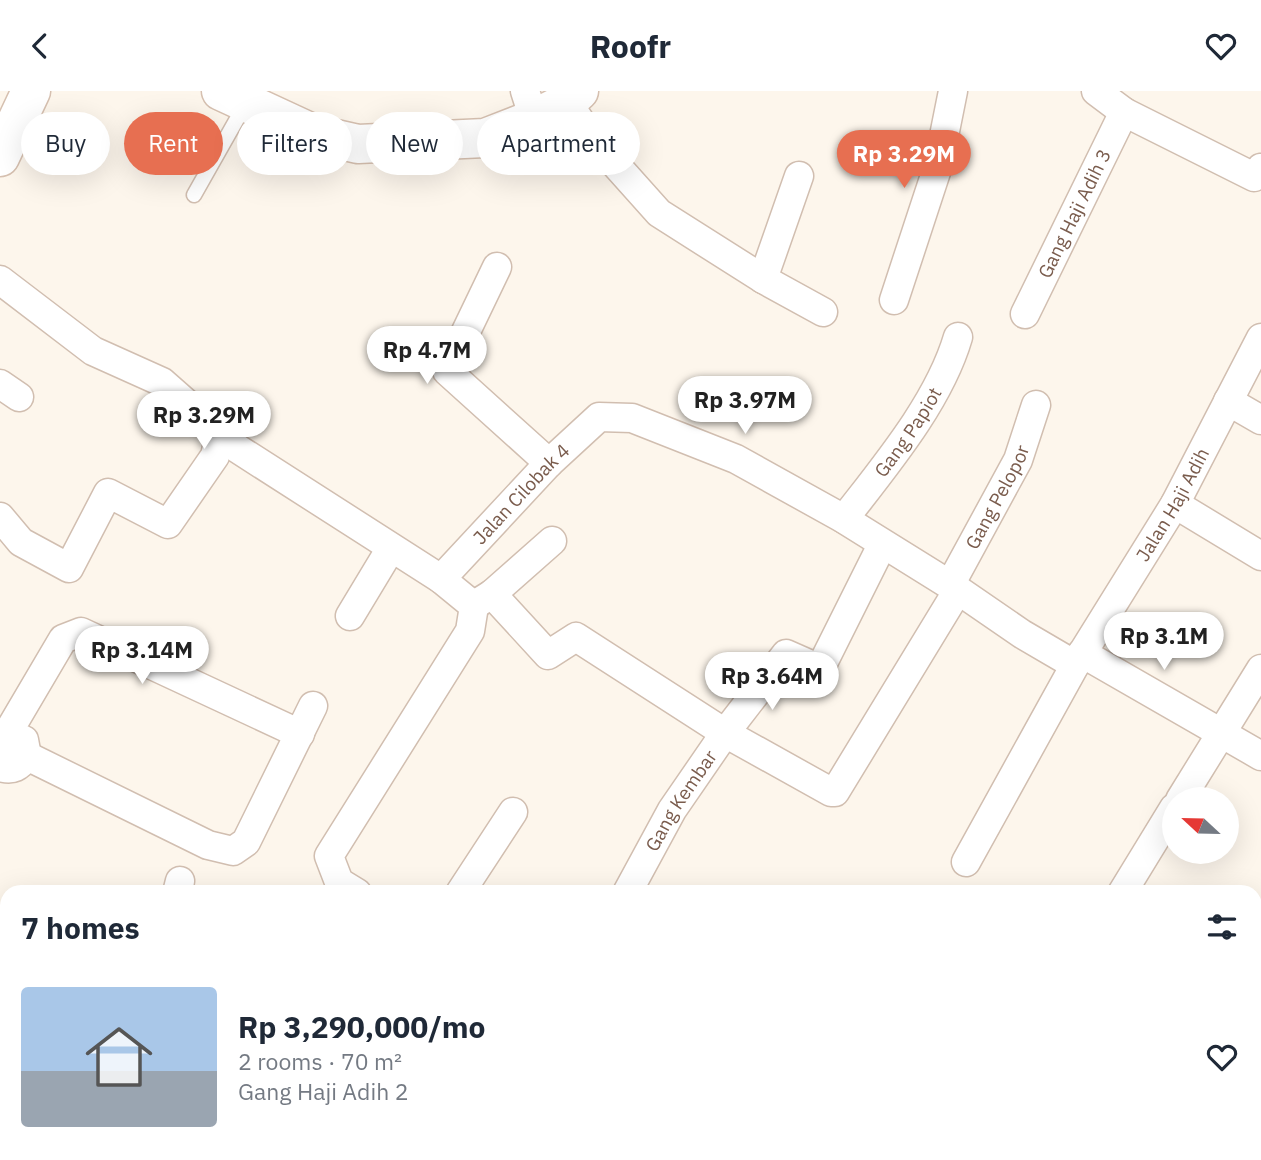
<!DOCTYPE html>
<html lang="en">
<head>
<meta charset="utf-8">
<style>
	body { margin:0; font-family:"IBM Plex Sans",sans-serif; background:#f2f2f3; color:#1f2937; height:100vh; display:flex; flex-direction:column; font-size:26px; white-space:nowrap }
	* { box-sizing:border-box; margin:0 }
	p { font-size:23px; color:#747a83 }
	.icon { flex:none; width:38px; height:38px; fill:none; stroke:currentColor; stroke-width:2; stroke-linecap:round; stroke-linejoin:round }
	.map { position:relative; flex:1; overflow:hidden }
	.details { position:absolute; left:0px; top:794px; width:1262px; height:275px; display:flex; flex-direction:column; background:#fff; border-radius:21px 21px 0 0; box-shadow:0 7px 28px #0002 }
	.details>* { flex:none }
	.hud { position:absolute; left:21px; top:21px; width:700px; height:63px; display:flex; gap:14px }
	.needle { width:46px; rotate:292deg }
	.fabs { position:absolute; left:1162px; top:696px; display:grid; gap:14px }
	.fabs a { display:grid; place-items:center; width:77px; height:77px; border-radius:50%; background:#fff; box-shadow:0 7px 28px #0002; font-size:35px }
	.price { position:absolute; translate:-50% -60px; padding:0 16px; border-radius:24px; background:#fff; color:#222; font-size:23px; line-height:46px; filter:drop-shadow(0 2px 4px #0008) }
	.price::after { content:''; position:absolute; left:50%; top:42px; width:21px; height:16px; margin-left:-10px; background:inherit; clip-path:polygon(0 0,100% 0,50% 100%) }
	.price.on { background:#e76f51; color:#fff }
	ul { padding:0; list-style:none }
	li { display:flex; align-items:center; gap:21px; height:175px; padding:0 21px }
	li span { display:grid; place-items:center; flex:none; width:196px; height:140px; border-radius:7px; color:#555 }
	li>.icon { margin-inline-start:auto }
	span .icon { width:84px; height:84px; fill:#fffc; stroke-width:1 }
	li b { font-size:30px }
	h2 { display:flex; justify-content:space-between; align-items:center; height:84px; padding:0 21px; font-size:30px }
	.chip { padding:0 24px; border-radius:32px; background:#fff; box-shadow:0 7px 28px #0002; font-size:24px; line-height:63px }
	.chip.on { background:#e76f51; color:#fff }
	header { display:flex; justify-content:space-between; align-items:center; height:91px; padding:0 21px; background:#fff; font-size:32px; font-weight:700 }
	.map>svg:first-child { display:block }
	.lines { fill:none; stroke-linecap:round; stroke-linejoin:round }
	.lane-casing { stroke:#d1beb0; stroke-width:17 }
	.street-casing { stroke:#d1beb0; stroke-width:31 }
	.secondary-casing { stroke:#d6c0b0; stroke-width:41 }
	.lane { stroke:#fff; stroke-width:14 }
	.street { stroke:#fff; stroke-width:28 }
	.secondary { stroke:#fff; stroke-width:38 }
	.labels { text-anchor:middle; dominant-baseline:central; stroke-width:7; stroke-linejoin:round; paint-order:stroke }
	.street-label { font-size:19px; fill:#7a5c4d; stroke:#fffaf3 }
</style>
</head>
<body>
<header><svg class="icon" aria-label="back" viewBox="0 0 24 24"><path d="M15 5l-7 7 7 7"/></svg>Roofr<svg class="icon" aria-label="heart" viewBox="0 0 24 24"><path d="M12 20l-8-8c-3-5 5-10 8-4 3-6 11-1 8 4z"/></svg></header>
<div class="map">
<svg width="1261" height="1069" viewBox="0 0 1261 1069">
	<rect width="100%" height="100%" fill="#fdf6ec"/>
	<g class="lines">
		<g class="lane-casing">
			<path id="lane" d="M194,104L246,12"/>
		</g>
		<g class="street-casing">
			<g id="street">
				<path d="M525,0L534,28"/>
				<path d="M1096,0L1124,21L1254,86L1261,77"/>
				<path d="M567,11L591,46L659,122L763,188L823,221"/>
				<path d="M497,176L447,280L549,372"/>
				<path d="M763,188L799,85"/>
				<path d="M0,189L93,260L162,291L238,358L441,488L474,515L470,540L329,765L339,791L357,802"/>
				<path d="M894,209L938,75L953,0"/>
				<path id="s1" d="M1025,223L1124,21"/>
				<path d="M0,293L19,306"/>
				<path d="M1228,310L1261,329"/>
				<path d="M1175,413L1261,465"/>
				<path d="M0,426L21,451L69,477L108,402L168,433L215,365L220,342"/>
				<path id="s2" d="M844,428C885,375 939,311 958,246"/>
				<path id="s3" d="M441,488L549,372L599,326L632,327L736,368L844,428L958,499L1022,543L1075,574"/>
				<path id="s4" d="M950,494L1018,369L1036,314"/>
				<path d="M492,503L548,564L576,546L725,642L831,701H835L958,499"/>
				<path d="M476,513L492,503L552,450"/>
				<path d="M350,525L391,457"/>
				<path d="M1082,562L1261,665"/>
				<path d="M0,655L63,548L81,541L300,643"/>
				<path d="M27,665L208,754L233,760L246,751L313,615"/>
				<path d="M0,676C13,680 19,676 27,665L24,649"/>
				<path d="M1180,709L1261,578"/>
				<path id="s5" d="M966,771L1075,574L1175,413L1261,247"/>
				<path d="M177,802L180,790"/>
				<path d="M460,802L513,721"/>
				<path id="s6" d="M627,802L672,719L725,642L786,563L820,578L882,454"/>
				<path d="M1122,802L1174,717"/>
				<path d="M1255,889L1261,894"/>
				<path d="M0,896L7,899"/>
				<path d="M519,1062L534,1069"/>
				<path d="M822,1062L835,1069"/>
				<path d="M82,1069L84,1062"/>
				<path d="M479,1069L482,1062"/>
				<path d="M960,1069L965,1062"/>
				<path d="M997,1069L1001,1062"/>
				<path d="M1189,1069L1192,1062"/>
			</g>
		</g>
		<g class="secondary-casing">
			<g id="secondary">
				<path d="M221,0L314,43L358,53L485,47L534,28L567,11L579,0"/>
				<path d="M0,66L31,0"/>
			</g>
		</g>
		<use href="#lane" class="lane"/>
		<use href="#street" class="street"/>
		<use href="#secondary" class="secondary"/>
	</g>
	<g class="labels">
		<g class="street-label">
			<text stroke="none"><textPath href="#s1" startOffset="112">Gang Haji Adih 3</textPath></text>
			<text stroke="none"><textPath href="#s2" startOffset="108">Gang Papiot</textPath></text>
			<text stroke="none"><textPath href="#s3" startOffset="117">Jalan Cilobak 4</textPath></text>
			<text stroke="none"><textPath href="#s4" startOffset="100">Gang Pelopor</textPath></text>
			<text stroke="none"><textPath href="#s5" startOffset="413">Jalan Haji Adih</textPath></text>
			<text stroke="none"><textPath href="#s6" startOffset="107">Gang Kembar</textPath></text>
		</g>
	</g>
</svg>
<div class="fabs">
<a><svg class="needle" viewBox="-14 -14 28 28"><path d="M0-13l5 13h-10z" fill="#e53935"/><path d="M0 13l5-13h-10z" fill="#747a83"/></svg></a>
</div>
<b class="price on" style="left:904px;top:99px">Rp 3.29M</b>
<b class="price" style="left:427px;top:295px">Rp 4.7M</b>
<b class="price" style="left:745px;top:345px">Rp 3.97M</b>
<b class="price" style="left:204px;top:360px">Rp 3.29M</b>
<b class="price" style="left:1164px;top:581px">Rp 3.1M</b>
<b class="price" style="left:142px;top:595px">Rp 3.14M</b>
<b class="price" style="left:772px;top:621px">Rp 3.64M</b>
<div class="hud">
<a class="chip">Buy</a>
<a class="chip on">Rent</a>
<a class="chip">Filters</a>
<a class="chip">New</a>
<a class="chip">Apartment</a>
</div>
<section class="details">
<h2>7 homes<svg class="icon" aria-label="filters" viewBox="0 0 24 24"><path d="M4 7h16M4 17h16"/><circle cx="9" cy="7" r="2"/><circle cx="15" cy="17" r="2"/></svg></h2>
<ul>
<li><span style="background:linear-gradient(#a9c7e8 60%,#9aa5b1 0)"><svg class="icon" aria-label="home" viewBox="0 0 24 24"><path d="M3 11l9-7 9 7M6 9v11h12V9"/></svg></span><div><b>Rp 3,290,000/mo</b><p>2 rooms · 70 m²</p><p>Gang Haji Adih 2</p></div><svg class="icon" aria-label="heart" viewBox="0 0 24 24"><path d="M12 20l-8-8c-3-5 5-10 8-4 3-6 11-1 8 4z"/></svg></li>
</ul>
</section>
</div>
</body>
</html>
